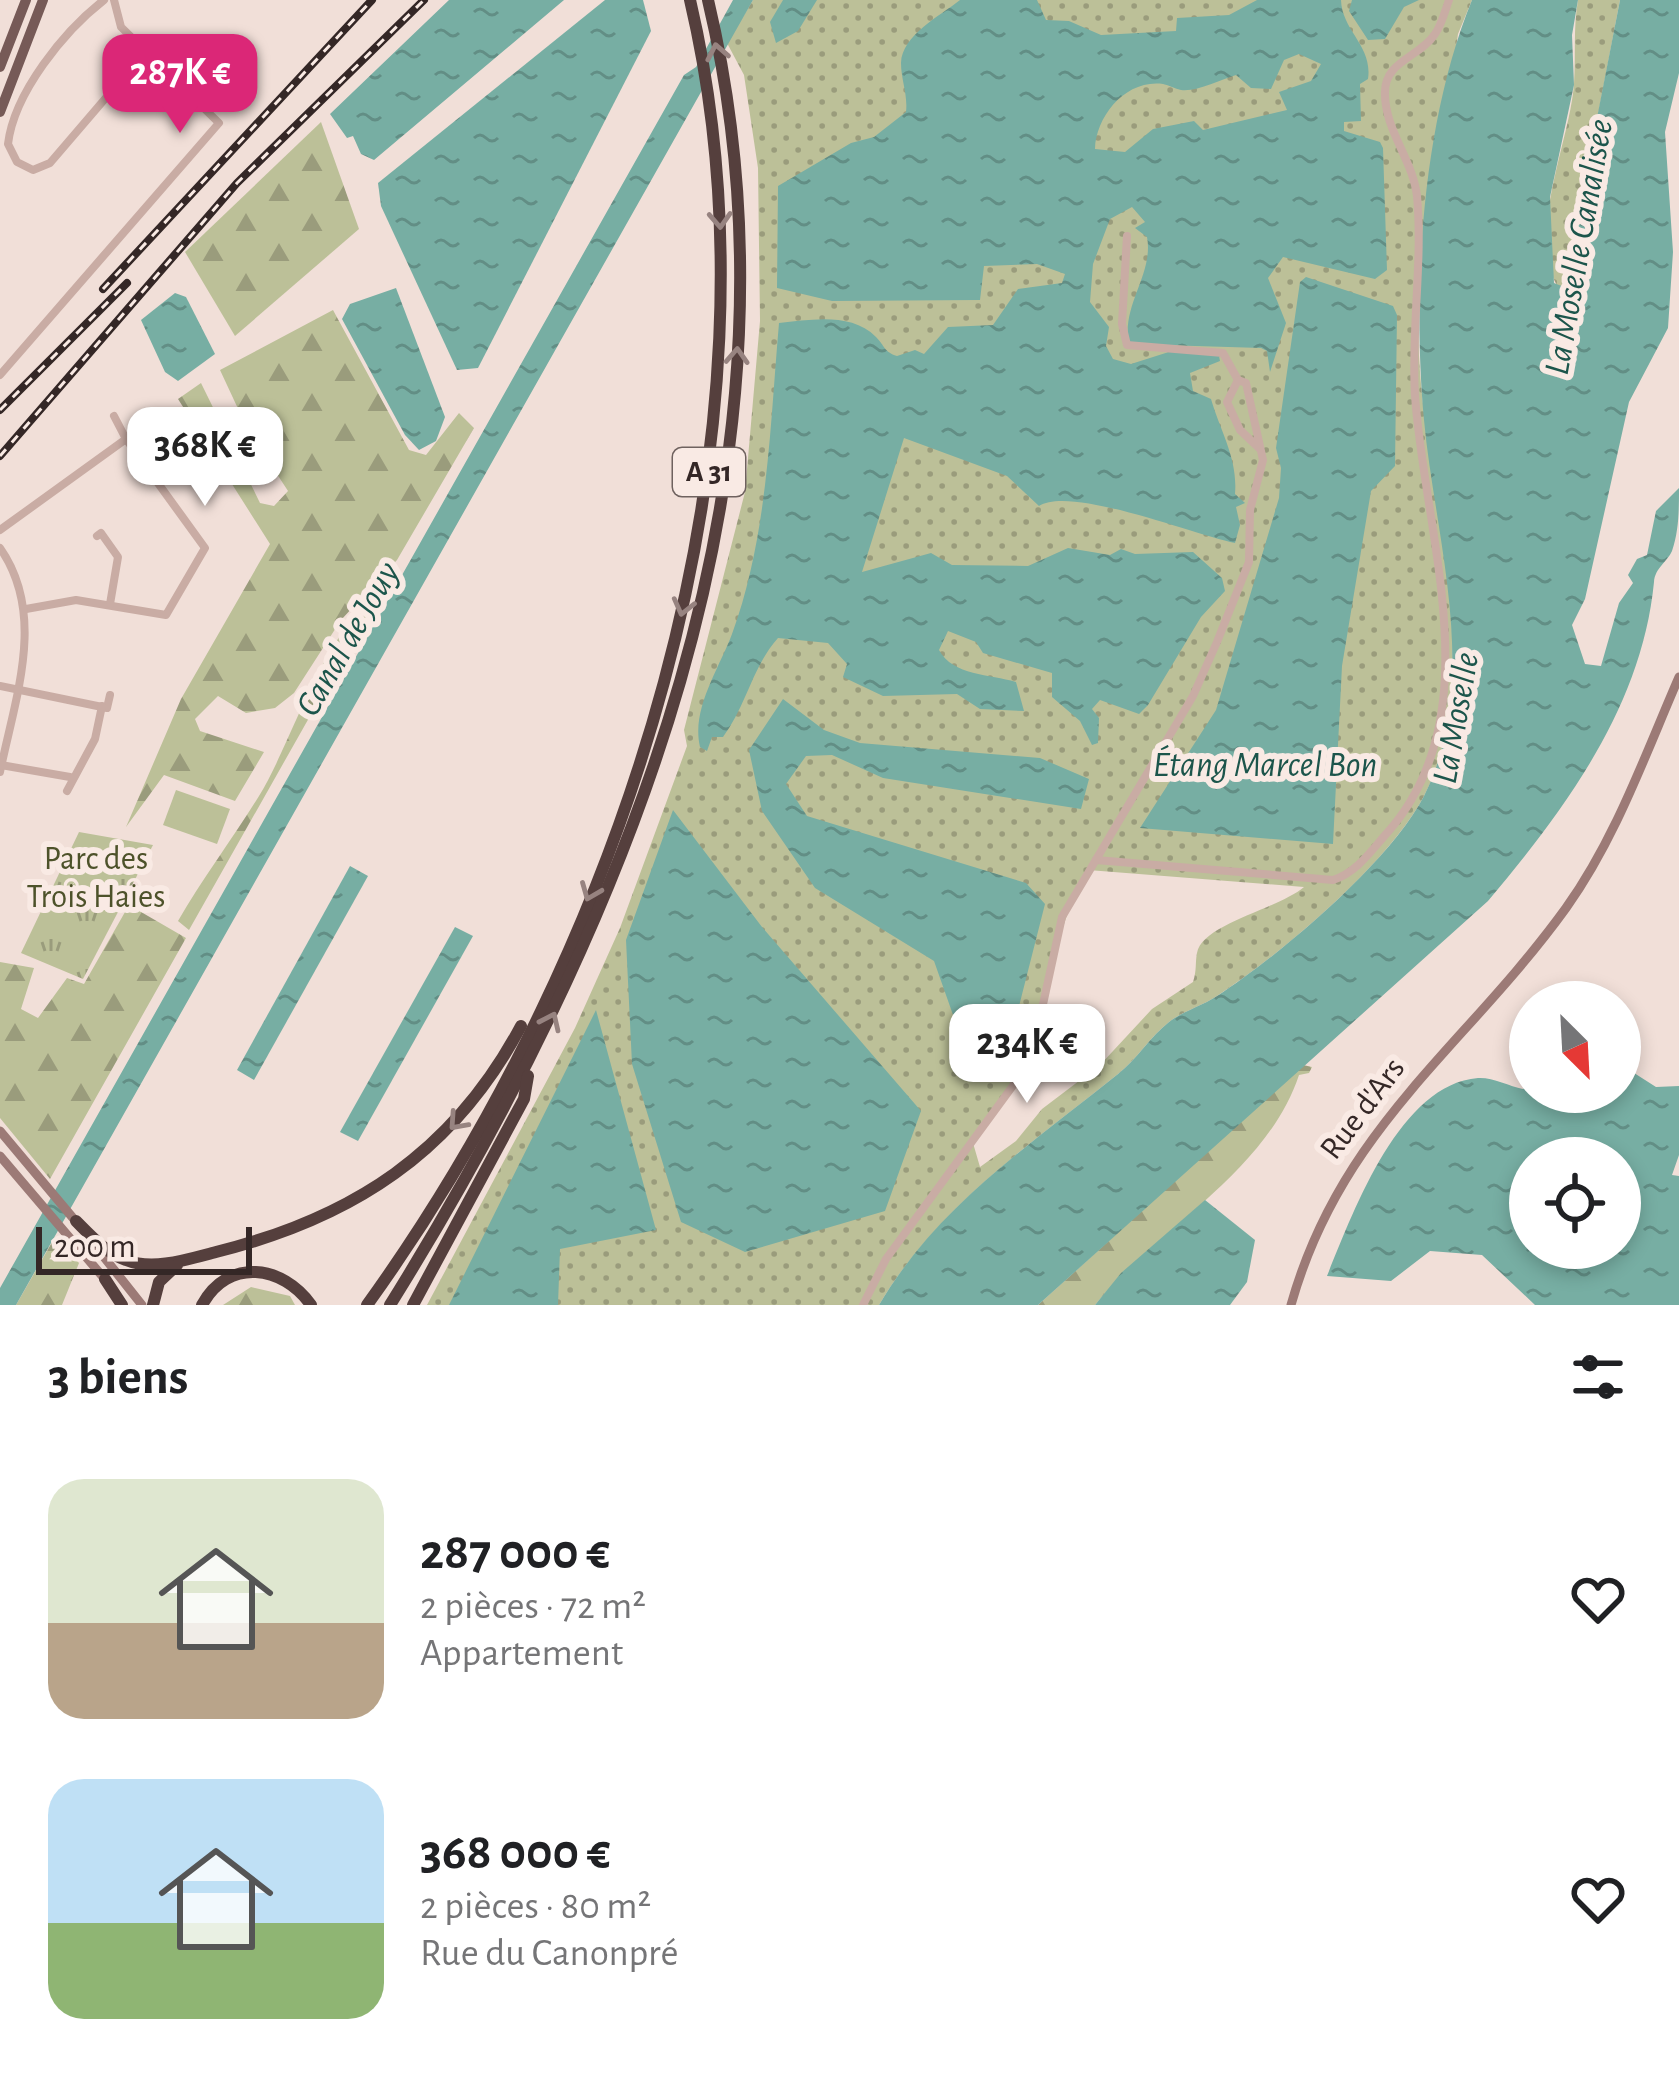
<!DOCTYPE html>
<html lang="fr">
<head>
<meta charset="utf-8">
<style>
	body { margin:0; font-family:"Alegreya Sans",sans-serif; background:#f6f6f6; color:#202124; height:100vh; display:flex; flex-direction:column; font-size:45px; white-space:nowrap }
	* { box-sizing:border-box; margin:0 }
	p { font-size:39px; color:#757577 }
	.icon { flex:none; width:66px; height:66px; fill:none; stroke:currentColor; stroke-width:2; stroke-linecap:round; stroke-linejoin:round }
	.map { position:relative; height:1305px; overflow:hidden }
	.panel { display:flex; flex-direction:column; background:#fff; flex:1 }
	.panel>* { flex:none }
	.needle { width:78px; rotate:156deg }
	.buttons { position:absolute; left:1509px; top:981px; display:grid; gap:24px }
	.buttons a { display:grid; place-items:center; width:132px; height:132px; border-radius:50%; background:#fff; box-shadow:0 6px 18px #0003; font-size:60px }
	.scale { position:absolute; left:36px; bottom:30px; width:216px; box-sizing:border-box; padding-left:12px; border:6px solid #342726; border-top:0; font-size:33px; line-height:42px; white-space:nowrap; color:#342726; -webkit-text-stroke:9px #f9eae4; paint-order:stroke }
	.price { position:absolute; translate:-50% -102px; padding:0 27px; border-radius:24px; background:#fff; color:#222; font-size:39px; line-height:78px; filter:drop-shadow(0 3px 6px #0008) }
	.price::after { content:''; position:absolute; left:50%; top:72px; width:36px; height:27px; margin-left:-18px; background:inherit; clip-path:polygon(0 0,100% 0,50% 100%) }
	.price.current { background:#db2777; color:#fff }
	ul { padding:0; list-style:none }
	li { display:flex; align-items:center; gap:36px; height:300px; padding:0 48px }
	li span { display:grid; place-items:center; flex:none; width:336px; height:240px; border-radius:36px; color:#555 }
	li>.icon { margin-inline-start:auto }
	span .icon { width:144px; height:144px; fill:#fffc; stroke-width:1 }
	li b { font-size:51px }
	h2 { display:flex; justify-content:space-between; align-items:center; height:144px; padding:0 48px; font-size:51px }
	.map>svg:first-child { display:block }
	.grass { fill:url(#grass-dots); fill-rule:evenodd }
	.forest { fill:url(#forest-firs) }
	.park { fill:url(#park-tufts) }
	.garden { fill:#bcc098 }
	.water { fill:url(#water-ripples); fill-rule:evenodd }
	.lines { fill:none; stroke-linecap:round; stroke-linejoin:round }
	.street { stroke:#c9aca4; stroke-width:8 }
	.secondary { stroke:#9c7a76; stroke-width:9 }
	.primary { stroke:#765a57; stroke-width:10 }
	.highway { stroke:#553f3d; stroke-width:12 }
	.rail-casing { stroke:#342726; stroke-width:8 }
	.rail { stroke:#f9eae4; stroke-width:3; stroke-dasharray:9; stroke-linecap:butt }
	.oneway { stroke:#978380 }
	.labels { text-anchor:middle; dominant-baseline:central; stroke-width:12; stroke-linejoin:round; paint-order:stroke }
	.shield { fill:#f9eae4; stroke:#6f625f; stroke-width:3 }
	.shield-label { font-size:30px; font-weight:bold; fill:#342726 }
	.park-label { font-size:33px; fill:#4d522a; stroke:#f9eae4 }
	.street-label { font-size:33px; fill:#342726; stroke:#f9eae4 }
	.water-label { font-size:36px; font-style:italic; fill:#1c554b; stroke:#f9eae4 }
</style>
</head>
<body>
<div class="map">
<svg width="1679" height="1305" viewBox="0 0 1679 1305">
	<defs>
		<pattern id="grass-dots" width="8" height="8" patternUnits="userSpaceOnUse" patternTransform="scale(3)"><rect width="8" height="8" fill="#bcc098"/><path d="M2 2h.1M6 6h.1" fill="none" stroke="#9a9c7c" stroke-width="1.8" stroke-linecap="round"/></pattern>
		<pattern id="forest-firs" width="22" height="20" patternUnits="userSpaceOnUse" patternTransform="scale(3)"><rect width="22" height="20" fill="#bcc098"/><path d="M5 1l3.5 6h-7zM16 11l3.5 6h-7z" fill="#9a9c7c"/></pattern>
		<pattern id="park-tufts" width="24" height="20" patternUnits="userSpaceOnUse" patternTransform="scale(3)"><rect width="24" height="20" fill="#bcc098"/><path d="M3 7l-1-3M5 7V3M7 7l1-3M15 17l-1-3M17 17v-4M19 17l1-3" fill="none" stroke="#9a9c7c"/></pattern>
		<pattern id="water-ripples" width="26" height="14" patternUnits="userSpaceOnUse" patternTransform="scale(3)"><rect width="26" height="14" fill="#77aea3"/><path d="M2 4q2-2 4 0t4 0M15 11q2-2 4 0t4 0" fill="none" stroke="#628e85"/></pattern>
	</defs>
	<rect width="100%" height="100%" fill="#f1dfd8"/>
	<g class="grass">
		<path d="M753,0H1472L1458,34C1446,125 1423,220 1419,312C1411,461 1495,656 1424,796C1389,863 1280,955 1217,996C1202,1006 1183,1011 1169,1022C1150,1037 1137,1059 1118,1074C1030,1145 938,1206 879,1305H427L575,1028L620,928L687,746L684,730L745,492L760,321L758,168L744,75L727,43ZM1088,870L1304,887C1278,909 1202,924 1197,953C1195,963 1197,970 1193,982L1152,1009L1100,1065L1042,1109L1016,1141L980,1167L973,1143C998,1107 1026,1073 1038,1030C1056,966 1054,931 1088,870Z"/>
		<path d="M1578,0H1620L1565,287H1558C1526,234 1570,141 1574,84C1576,55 1573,29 1578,0Z"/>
	</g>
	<g class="forest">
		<path d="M321,122L359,229L235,336L185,252Z"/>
		<path d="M333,310L409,450L426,455L459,413L474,428L397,560L341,620L294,693L275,708L246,713L218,696L195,719L200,731L264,752L235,801L164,775L126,827L181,699L270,544L178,399L201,383L260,503L274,506L288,491L247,428L220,370Z"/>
		<path d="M378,596L189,930L178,921C203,878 233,838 259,796C292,743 324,630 378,596Z"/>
		<path d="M129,905L186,938L50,1179L0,1118V962L34,968L21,1009L38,1018L67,978L84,984Z"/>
		<path d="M1303,1065L1312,1067L1309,1073L1299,1075C1267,1172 1157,1229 1095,1305H1038Z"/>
		<path d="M55,1237L79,1263L62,1305H16Z"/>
		<path d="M251,1287L290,1296L295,1305H223Z"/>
	</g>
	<path class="park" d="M79,832L153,845L83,979L21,953Z"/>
	<path class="garden" d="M176,790L230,809L217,844L163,825Z"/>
	<g class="water">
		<path d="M449,0H564L374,160L361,154L353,136L347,138L330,114Z"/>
		<path d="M605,0H643L651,31L478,368L457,370L381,206L378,183Z"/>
		<path d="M733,0H753L16,1305H0V1288L684,75L696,67Z"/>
		<path d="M783,0H817L798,31L776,43L770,22Z"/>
		<path d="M960,0H1037L1046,20L1069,21L1101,35L1176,31L1177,18L1229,15L1257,0H1341C1342,31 1373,46 1368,79L1360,84L1361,121L1344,122V131L1380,142L1383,148L1387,270L1375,279L1283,257L1268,278L1286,323L1270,372L1267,351L1261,348L1129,344C1121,305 1154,274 1147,237L1135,228L1145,222L1132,207L1110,219L1093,264L1090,302L1109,327L1106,346L1113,359L1131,364L1175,350L1219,356L1220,361L1190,373L1193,391L1211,399C1221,433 1238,459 1235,494L1245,503L1236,507L1240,525L1235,543C1195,535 1070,485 1039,506L1007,476L904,438L862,572L931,553L952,565L1028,566L1068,548L1110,555L1121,549L1135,554L1193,552L1222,578L1225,591L1201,617L1148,705L1139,714L1100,700L1092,709L1099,718L1098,743L1092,745L1080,721L1052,697V673L983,653L976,642L948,631L939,650C953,676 990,674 1016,682L1024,711L980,709L957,694L883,696L843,677L847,664L828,643L778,638C752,667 747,705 723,737H712L707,751L700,747C691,709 719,669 732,634C768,536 770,425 779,323C811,320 851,312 876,337C885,346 884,352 897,356L915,350L924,354L948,327L993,325L1018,289L1062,283L1065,274L1037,264L984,266L980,300L832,301L777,288L778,186L851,143L874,137L906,112C908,94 901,80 901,63C902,35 940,16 960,0ZM1299,54L1321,64L1311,81L1279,92L1287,110L1203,130L1194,121L1153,129L1125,152L1095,149C1096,116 1126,79 1163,84C1169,85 1175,89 1181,90C1197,92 1220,80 1236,75L1251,88L1271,89L1284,60Z"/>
		<path d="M1352,0H1419L1404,7L1385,39L1368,40L1349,11Z"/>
		<path d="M1472,0H1578L1572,35L1574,85L1550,197L1554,283L1564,287L1620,0H1679V73L1665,132L1673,252L1668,328L1629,402L1585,599L1572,625L1585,664L1601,666L1619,603L1633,583L1628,575L1637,559L1647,555L1656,511L1679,488C1679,509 1679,531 1672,551C1667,562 1655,568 1654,582C1642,706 1566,808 1488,901L1038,1305H879C938,1205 1029,1146 1118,1074C1137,1059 1150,1037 1169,1022C1183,1011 1202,1006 1217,996C1280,955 1390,862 1424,796C1482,680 1435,539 1424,420C1412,289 1422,122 1472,0Z"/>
		<path d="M1306,277L1393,306L1397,315L1395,466L1371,491L1342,666L1333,844L1140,828L1216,710L1279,498L1281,468L1276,448L1300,282Z"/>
		<path d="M396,288L445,417L436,441L419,450L405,435L342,319L350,304Z"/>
		<path d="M175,293L186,297L215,354L178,381L165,372L141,320Z"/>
		<path d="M783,699L824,730L860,743L1040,758L1089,779L1081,809L883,778L832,755L806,756L786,784L807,816L1026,883L1045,904L1000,1081L976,1080L934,961L815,888L762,811L749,750Z"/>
		<path d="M673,810L762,927L921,1111L885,1211L745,1252L681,1222L632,1064L626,940Z"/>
		<path d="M350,866L368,876L254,1080L237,1070Z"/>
		<path d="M455,927L473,936L358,1141L340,1132Z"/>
		<path d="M596,1010L656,1230L560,1249L558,1305H449Z"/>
		<path d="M1620,1064L1656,1087L1679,1086V1155L1672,1175L1679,1176V1305H1535L1482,1255L1430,1251L1391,1281L1327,1276C1353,1213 1399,1084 1478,1078C1492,1077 1509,1086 1523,1089L1530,1085V1092H1620ZM1530,1158H1620V1248H1530Z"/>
		<path d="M1205,1200L1255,1240L1247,1282L1230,1305H1095L1121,1273Z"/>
	</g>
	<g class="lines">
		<g class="street">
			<path d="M104,0C64,31 14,93 8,144L17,162L33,170L50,163L146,51"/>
			<path d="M1127,236L1122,324L1127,345L1223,353L1238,380"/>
			<path d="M0,375L219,123L121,27L114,0"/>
			<path d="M114,416L126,439"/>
			<path d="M0,530L126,439L205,548L166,615L76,600L26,609"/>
			<path d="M97,536L101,533L118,557L110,604"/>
			<path d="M0,548C47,615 15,698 0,772"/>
			<path d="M0,686L107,708L110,695"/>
			<path d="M1,765L70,777"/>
			<path d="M67,791L95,739L102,706"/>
			<path d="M1096,860L1333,880C1357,872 1371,851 1387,833C1493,715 1424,534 1415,395C1411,329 1423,262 1417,196C1413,160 1384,129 1385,92C1385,61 1420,57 1435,34C1442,24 1445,11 1449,0"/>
			<path d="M863,1305L886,1259L1020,1076L1037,1032L1062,917L1193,696L1217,642L1249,562L1250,510L1263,460L1246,383L1238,380L1227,402L1240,430L1259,448"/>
		</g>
		<g class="secondary">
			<path d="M0,1131L78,1224"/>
			<path d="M0,1156L109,1284"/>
			<path d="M92,1242L142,1305"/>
			<path d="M1291,1305C1341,1127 1464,1049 1566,908C1616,838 1645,755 1679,677"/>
		</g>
		<g class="primary">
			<path d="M0,67L26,0"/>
			<path d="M0,112L43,0"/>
		</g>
		<g class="highway">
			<path d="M76,1221C90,1235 106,1253 126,1260C153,1271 189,1259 216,1252C353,1218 454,1152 521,1026"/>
			<path d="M105,1279L122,1305"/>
			<path d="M153,1305L159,1282L177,1265"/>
			<path d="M202,1305C228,1257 283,1265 311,1305"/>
			<path d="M367,1305C625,947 793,438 690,0"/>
			<path d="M390,1305C630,919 818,462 708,0"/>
			<path d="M413,1305L524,1099L528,1076"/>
		</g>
		<g class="rail-casing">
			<g id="rail">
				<path d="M103,289L372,0"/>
				<path d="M0,410L127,283"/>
				<path d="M0,456L237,183L424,0"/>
			</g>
		</g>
		<use href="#rail" class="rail"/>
	</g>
	<defs><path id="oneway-chevron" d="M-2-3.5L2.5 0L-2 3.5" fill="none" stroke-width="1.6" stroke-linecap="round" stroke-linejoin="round" transform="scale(3)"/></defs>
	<g class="oneway">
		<use href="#oneway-chevron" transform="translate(717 52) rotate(-101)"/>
		<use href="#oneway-chevron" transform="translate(720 220) rotate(87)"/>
		<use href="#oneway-chevron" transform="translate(737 356) rotate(-87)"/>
		<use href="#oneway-chevron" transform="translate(683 607) rotate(104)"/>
		<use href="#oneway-chevron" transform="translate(590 892) rotate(112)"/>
		<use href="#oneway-chevron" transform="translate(551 1021) rotate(-65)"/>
		<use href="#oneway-chevron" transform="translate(457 1122) rotate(132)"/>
	</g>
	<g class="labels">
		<rect class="shield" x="673" y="448" width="72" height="48" rx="9"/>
		<g class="shield-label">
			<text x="709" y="472">A 31</text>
		</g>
		<g class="park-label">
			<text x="96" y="859">Parc des<tspan x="96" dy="38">Trois Haies</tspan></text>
		</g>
		<g class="street-label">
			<text transform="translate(1363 1109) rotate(-53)">Rue d'Ars</text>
		</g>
		<g class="water-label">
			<text transform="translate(1579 247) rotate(-80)">La Moselle Canalisée</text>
			<text transform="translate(348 639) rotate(-60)">Canal de Jouy</text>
			<text transform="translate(1456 718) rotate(-80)">La Moselle</text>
			<text x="1265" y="765">Étang Marcel Bon</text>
		</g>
	</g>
</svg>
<div class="buttons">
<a><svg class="needle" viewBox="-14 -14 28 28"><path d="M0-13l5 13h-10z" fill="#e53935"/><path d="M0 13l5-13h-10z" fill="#757577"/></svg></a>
<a><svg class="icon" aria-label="locate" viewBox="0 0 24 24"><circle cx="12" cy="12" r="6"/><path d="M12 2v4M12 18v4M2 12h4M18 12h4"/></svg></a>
</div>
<div class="scale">200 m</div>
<b class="price current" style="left:180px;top:136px">287K €</b>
<b class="price" style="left:205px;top:509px">368K €</b>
<b class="price" style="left:1027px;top:1106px">234K €</b>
</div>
<section class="panel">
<h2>3 biens<svg class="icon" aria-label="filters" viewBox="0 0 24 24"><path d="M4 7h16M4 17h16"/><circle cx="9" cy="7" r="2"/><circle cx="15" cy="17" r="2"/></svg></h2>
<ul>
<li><span style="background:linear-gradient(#dfe7d0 60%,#b9a48a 0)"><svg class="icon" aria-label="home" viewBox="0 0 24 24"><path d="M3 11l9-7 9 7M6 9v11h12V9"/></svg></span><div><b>287 000 €</b><p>2 pièces · 72 m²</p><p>Appartement</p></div><svg class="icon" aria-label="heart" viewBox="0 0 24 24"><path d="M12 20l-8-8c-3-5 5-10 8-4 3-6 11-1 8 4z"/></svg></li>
<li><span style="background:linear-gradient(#bfe0f5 60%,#8fb573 0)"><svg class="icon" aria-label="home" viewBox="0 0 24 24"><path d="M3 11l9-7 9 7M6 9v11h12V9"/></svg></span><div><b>368 000 €</b><p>2 pièces · 80 m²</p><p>Rue du Canonpré</p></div><svg class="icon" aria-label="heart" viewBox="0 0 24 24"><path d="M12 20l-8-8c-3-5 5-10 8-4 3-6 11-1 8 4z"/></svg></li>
</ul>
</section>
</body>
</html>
